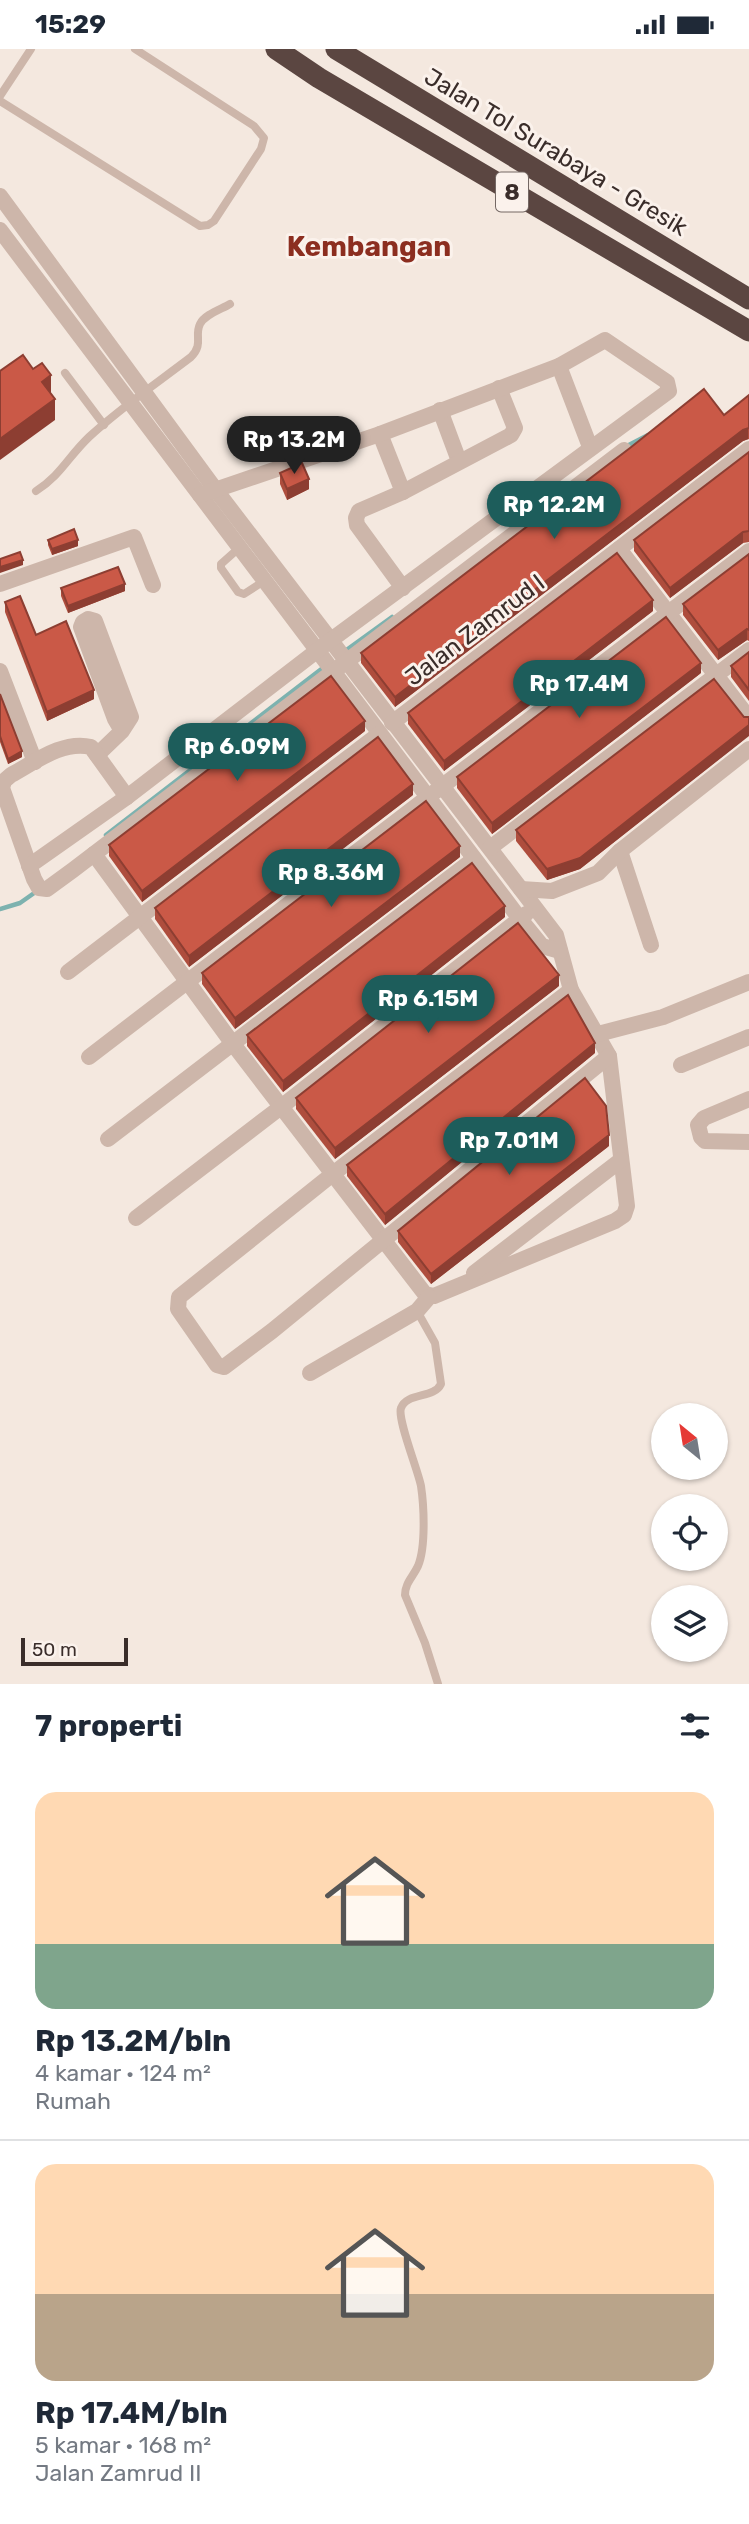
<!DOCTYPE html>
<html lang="id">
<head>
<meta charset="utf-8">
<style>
	body { margin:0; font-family:Rubik,sans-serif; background:#f2f2f3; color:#1f2937; height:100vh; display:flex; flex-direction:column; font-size:26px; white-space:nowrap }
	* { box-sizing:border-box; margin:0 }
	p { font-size:23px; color:#747a83 }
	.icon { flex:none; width:38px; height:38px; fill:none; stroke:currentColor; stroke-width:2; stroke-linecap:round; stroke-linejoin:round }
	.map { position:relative; height:1635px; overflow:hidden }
	.panel { display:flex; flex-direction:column; background:#fff; flex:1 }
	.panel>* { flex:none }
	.needle { width:46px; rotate:330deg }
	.controls { position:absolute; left:651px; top:1354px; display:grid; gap:14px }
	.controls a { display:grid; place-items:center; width:77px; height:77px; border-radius:50%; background:#fff; box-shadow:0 2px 5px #0004; font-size:35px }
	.scale { position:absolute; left:21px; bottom:18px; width:107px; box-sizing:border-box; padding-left:7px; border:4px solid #3a2d2a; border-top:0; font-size:19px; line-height:24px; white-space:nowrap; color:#3a2d2a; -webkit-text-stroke:5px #fbf2ec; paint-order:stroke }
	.price { position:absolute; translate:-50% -60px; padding:0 16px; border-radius:24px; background:#1d5d5b; color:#fff; font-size:23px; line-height:46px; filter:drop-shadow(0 2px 4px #0008) }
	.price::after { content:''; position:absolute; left:50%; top:42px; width:21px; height:16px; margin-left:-10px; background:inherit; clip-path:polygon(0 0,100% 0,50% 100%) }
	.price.current { background:#222; color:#fff }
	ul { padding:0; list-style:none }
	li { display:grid; align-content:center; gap:14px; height:371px; padding:0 35px }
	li+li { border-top:2px solid #e0e1e3 }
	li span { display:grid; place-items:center; height:217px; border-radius:21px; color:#555 }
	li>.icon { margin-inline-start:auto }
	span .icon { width:126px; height:126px; fill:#fffc; stroke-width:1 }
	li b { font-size:30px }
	h2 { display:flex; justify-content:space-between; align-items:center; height:84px; padding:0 35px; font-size:30px }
	.status { display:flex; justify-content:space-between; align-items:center; height:49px; padding:0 35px; background:#fff; direction:ltr }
	.status svg { height:19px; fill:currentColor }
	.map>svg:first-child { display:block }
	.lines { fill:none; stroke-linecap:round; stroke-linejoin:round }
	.stream { stroke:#7db2af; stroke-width:4.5 }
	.lane { stroke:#cdb6aa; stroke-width:8 }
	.street { stroke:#cdb6aa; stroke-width:16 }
	.highway { stroke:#5b4641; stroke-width:21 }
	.wall { fill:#ae4d3d }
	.shaded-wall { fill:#8d3e32 }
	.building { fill:#ca5947; stroke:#8d3e32; stroke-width:2 }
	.labels { text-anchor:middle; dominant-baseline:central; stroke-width:6; stroke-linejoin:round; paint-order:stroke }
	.shield { fill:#fbf2ec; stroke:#746864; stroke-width:2 }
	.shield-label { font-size:23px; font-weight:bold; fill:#3a2d2a }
	.street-label { font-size:24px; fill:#3a2d2a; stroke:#fbf2ec }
	.quarter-label { font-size:28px; font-weight:bold; fill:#8c2e20; stroke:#fbf2ec }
</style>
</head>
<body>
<div class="status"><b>15:29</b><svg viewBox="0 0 49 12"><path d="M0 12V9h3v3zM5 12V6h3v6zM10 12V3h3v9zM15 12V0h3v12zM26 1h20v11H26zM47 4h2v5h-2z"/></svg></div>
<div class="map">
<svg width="749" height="1635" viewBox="0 0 749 1635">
	<rect width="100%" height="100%" fill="#f4e8df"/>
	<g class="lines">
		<g class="stream">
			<path d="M625,398L648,386"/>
			<path d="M345,602L392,568"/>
			<path d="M106,786L324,618"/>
			<path d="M0,860L20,854L37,842"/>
		</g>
		<g class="lane">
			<path d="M0,47L31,0"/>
			<path d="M0,52L200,177L208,176L214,172L261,100L264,89L254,77L135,0"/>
			<path d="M65,324L104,376"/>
			<path d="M36,442C61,426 68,408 89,388C120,359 157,334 191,308C204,295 194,287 200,275C205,265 222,260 230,255"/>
			<path d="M239,499L221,515V519L238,543L244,545L264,532"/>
			<path d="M417,1262L435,1294L441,1335C434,1350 407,1343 401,1359C397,1370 418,1421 421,1437C424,1457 426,1498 418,1517C413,1528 405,1534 405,1546L425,1594L438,1635"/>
		</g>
		<g class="street">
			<path d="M0,147L215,440L556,886L571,941L609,1007L627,1157L624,1166L615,1172L434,1247L425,1245L233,995L94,805"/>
			<path d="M0,181L520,870L542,897L560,902"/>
			<path d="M559,317L590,398"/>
			<path d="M440,361L459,412"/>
			<path d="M380,385L403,443"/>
			<path d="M619,500L749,669"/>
			<path d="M0,535L134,488L153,536"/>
			<path d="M403,539L357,476L356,469L359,462L403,443L511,386L515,379L499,339"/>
			<path d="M0,622L35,713"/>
			<path d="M392,674L749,400"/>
			<path d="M97,706L122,682L131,668L95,572L88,570L83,573L81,578L115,670L122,682"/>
			<path d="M127,748L91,698C63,691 35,713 11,726L4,732L2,739L34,830L39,839L47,840L73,821L624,401"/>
			<path d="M490,799L749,601"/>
			<path d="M620,802L651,896"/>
			<path d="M29,817L127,748L331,591L669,342L667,333L605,291L559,317L380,385L200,446"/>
			<path d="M521,840L552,842L598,824L620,802L749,700"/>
			<path d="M68,923L379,685"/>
			<path d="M571,941L334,1124L179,1248L178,1260L217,1316L224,1318L272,1282L609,1007"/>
			<path d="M598,985L663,968L749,933"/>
			<path d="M89,1008L749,502"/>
			<path d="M681,1016L749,988"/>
			<path d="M749,1050L704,1069L698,1076L701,1088L705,1092L749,1093"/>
			<path d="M108,1090L474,810"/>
			<path d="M136,1169L281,1058L526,865"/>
			<path d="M474,1224L621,1111"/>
			<path d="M310,1324L417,1262L429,1248"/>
		</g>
		<g class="highway">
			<path d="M276,0L319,29L749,282"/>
			<path d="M336,0L749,250"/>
		</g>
	</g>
	<g class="wall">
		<path d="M749,346V390L743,392L395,658L361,614V604L724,366Z"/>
		<path d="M749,403V493L743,494L670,549L634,502V491Z"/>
		<path d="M280,424L309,440L287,451L280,435Z"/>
		<path d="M48,491L78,497L52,506L48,496Z"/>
		<path d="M749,505V592L747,591L718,611L683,566V555Z"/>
		<path d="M61,539L125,542L68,564L61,547Z"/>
		<path d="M5,553L36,586L94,650L47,672L5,563Z"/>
		<path d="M653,562L444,722L408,675V664Z"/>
		<path d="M749,603V652L731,628V617Z"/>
		<path d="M701,624L492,785L457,739V728Z"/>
		<path d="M0,645L22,708L8,715L0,693Z"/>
		<path d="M744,668L742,692L580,820L547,831L516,792V781Z"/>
		<path d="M365,682L142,853L109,807V796Z"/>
		<path d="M413,746L189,918L155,870V859Z"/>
		<path d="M460,808L235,980L202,935V924Z"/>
		<path d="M505,868L283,1043L247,997V986Z"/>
		<path d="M559,937L335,1110L296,1060V1049Z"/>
		<path d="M595,1004L385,1176L347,1127V1116Z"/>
		<path d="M609,1097L431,1235L398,1193V1182Z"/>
	</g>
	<g class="shaded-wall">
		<path d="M51,326V347L42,333Z"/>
		<path d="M55,350V371L0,411V390Z"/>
		<path d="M748,379V390L743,392L395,658V648L743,381Z"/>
		<path d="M309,430V440L287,451V440Z"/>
		<path d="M743,483V494L670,549V539Z"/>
		<path d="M78,491V497L52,506V500Z"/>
		<path d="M23,511V516L0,524V518Z"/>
		<path d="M125,535V542L68,564V557Z"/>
		<path d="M653,551V562L444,722V712Z"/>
		<path d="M747,580V591L718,611V601Z"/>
		<path d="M701,614V624L492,785V774Z"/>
		<path d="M94,641V650L47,672V663Z"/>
		<path d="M365,672V682L142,853V842Z"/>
		<path d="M749,676V687L580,820L547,831V820Z"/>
		<path d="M22,702V708L8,715V710Z"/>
		<path d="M413,735V746L189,918V907Z"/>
		<path d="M460,797V808L235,980V969Z"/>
		<path d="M505,857V868L283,1043V1032Z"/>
		<path d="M559,926V937L335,1110V1099Z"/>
		<path d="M595,994V1004L385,1176V1165Z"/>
		<path d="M609,1086V1097L431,1235V1225Z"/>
	</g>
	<g class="building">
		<path d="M23,306L33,320L42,314L51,326L42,333L55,350L0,390V322Z"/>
		<path d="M704,340L724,366L749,346V379L743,381L395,648L361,604L630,399Z"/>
		<path d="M749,403V482L743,483L670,539L634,491Z"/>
		<path d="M302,414L309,430L287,440L280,424Z"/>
		<path d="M74,480L78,491L52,500L48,491Z"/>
		<path d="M20,503L23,511L0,518V510Z"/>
		<path d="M617,504L653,551L444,712L408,664Z"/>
		<path d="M749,505V581L747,580L718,601L683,555Z"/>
		<path d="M118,518L125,535L68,557L61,539Z"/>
		<path d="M20,547L36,586L66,572L94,641L47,663L5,553Z"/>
		<path d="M666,568L701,614L492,774L457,728Z"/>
		<path d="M749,603V641L731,617Z"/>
		<path d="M331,627L365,672L142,842L109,796Z"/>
		<path d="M714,630L744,668H749V676L580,809L547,820L516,781Z"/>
		<path d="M0,645L22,702L8,710L0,687Z"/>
		<path d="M378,688L413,735L189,907L155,859Z"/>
		<path d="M426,752L460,797L235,969L202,924Z"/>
		<path d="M472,814L505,857L283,1032L247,986Z"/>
		<path d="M518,874L559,926L335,1099L296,1049Z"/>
		<path d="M568,946L595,994L385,1165L347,1116Z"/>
		<path d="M585,1029L606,1057L609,1086L431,1225L398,1182Z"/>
	</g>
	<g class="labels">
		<rect class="shield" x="496" y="123.5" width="32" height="39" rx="5"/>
		<g class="shield-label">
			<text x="512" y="143">8</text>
		</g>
		<g class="street-label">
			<text transform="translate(556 103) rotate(31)">Jalan Tol Surabaya - Gresik</text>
			<text transform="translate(475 581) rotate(-37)">Jalan Zamrud I</text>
		</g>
		<g class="quarter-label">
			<text x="369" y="197">Kembangan</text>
		</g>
	</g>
</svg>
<div class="controls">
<a><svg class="needle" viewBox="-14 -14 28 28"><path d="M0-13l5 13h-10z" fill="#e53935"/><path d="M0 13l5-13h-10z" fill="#747a83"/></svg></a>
<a><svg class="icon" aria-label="locate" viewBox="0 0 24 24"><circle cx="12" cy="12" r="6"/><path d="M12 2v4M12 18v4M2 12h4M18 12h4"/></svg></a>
<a><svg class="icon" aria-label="layers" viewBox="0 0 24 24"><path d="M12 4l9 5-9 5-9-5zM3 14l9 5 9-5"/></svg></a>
</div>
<div class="scale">50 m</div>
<b class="price current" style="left:294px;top:427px">Rp 13.2M</b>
<b class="price" style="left:554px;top:492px">Rp 12.2M</b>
<b class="price" style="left:579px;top:671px">Rp 17.4M</b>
<b class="price" style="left:237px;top:734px">Rp 6.09M</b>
<b class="price" style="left:331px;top:860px">Rp 8.36M</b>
<b class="price" style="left:428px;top:986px">Rp 6.15M</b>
<b class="price" style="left:509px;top:1128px">Rp 7.01M</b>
</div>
<section class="panel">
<h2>7 properti<svg class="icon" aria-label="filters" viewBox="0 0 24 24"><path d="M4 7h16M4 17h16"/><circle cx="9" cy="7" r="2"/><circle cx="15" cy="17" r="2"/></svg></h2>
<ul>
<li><span style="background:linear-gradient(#ffd9b3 70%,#7fa58c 0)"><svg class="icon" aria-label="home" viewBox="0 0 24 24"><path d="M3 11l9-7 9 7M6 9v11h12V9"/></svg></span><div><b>Rp 13.2M/bln</b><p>4 kamar · 124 m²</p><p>Rumah</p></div></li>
<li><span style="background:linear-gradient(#ffd9b3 60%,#b9a48a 0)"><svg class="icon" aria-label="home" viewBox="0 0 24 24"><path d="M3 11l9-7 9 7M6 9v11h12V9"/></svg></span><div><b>Rp 17.4M/bln</b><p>5 kamar · 168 m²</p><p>Jalan Zamrud II</p></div></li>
</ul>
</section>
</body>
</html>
